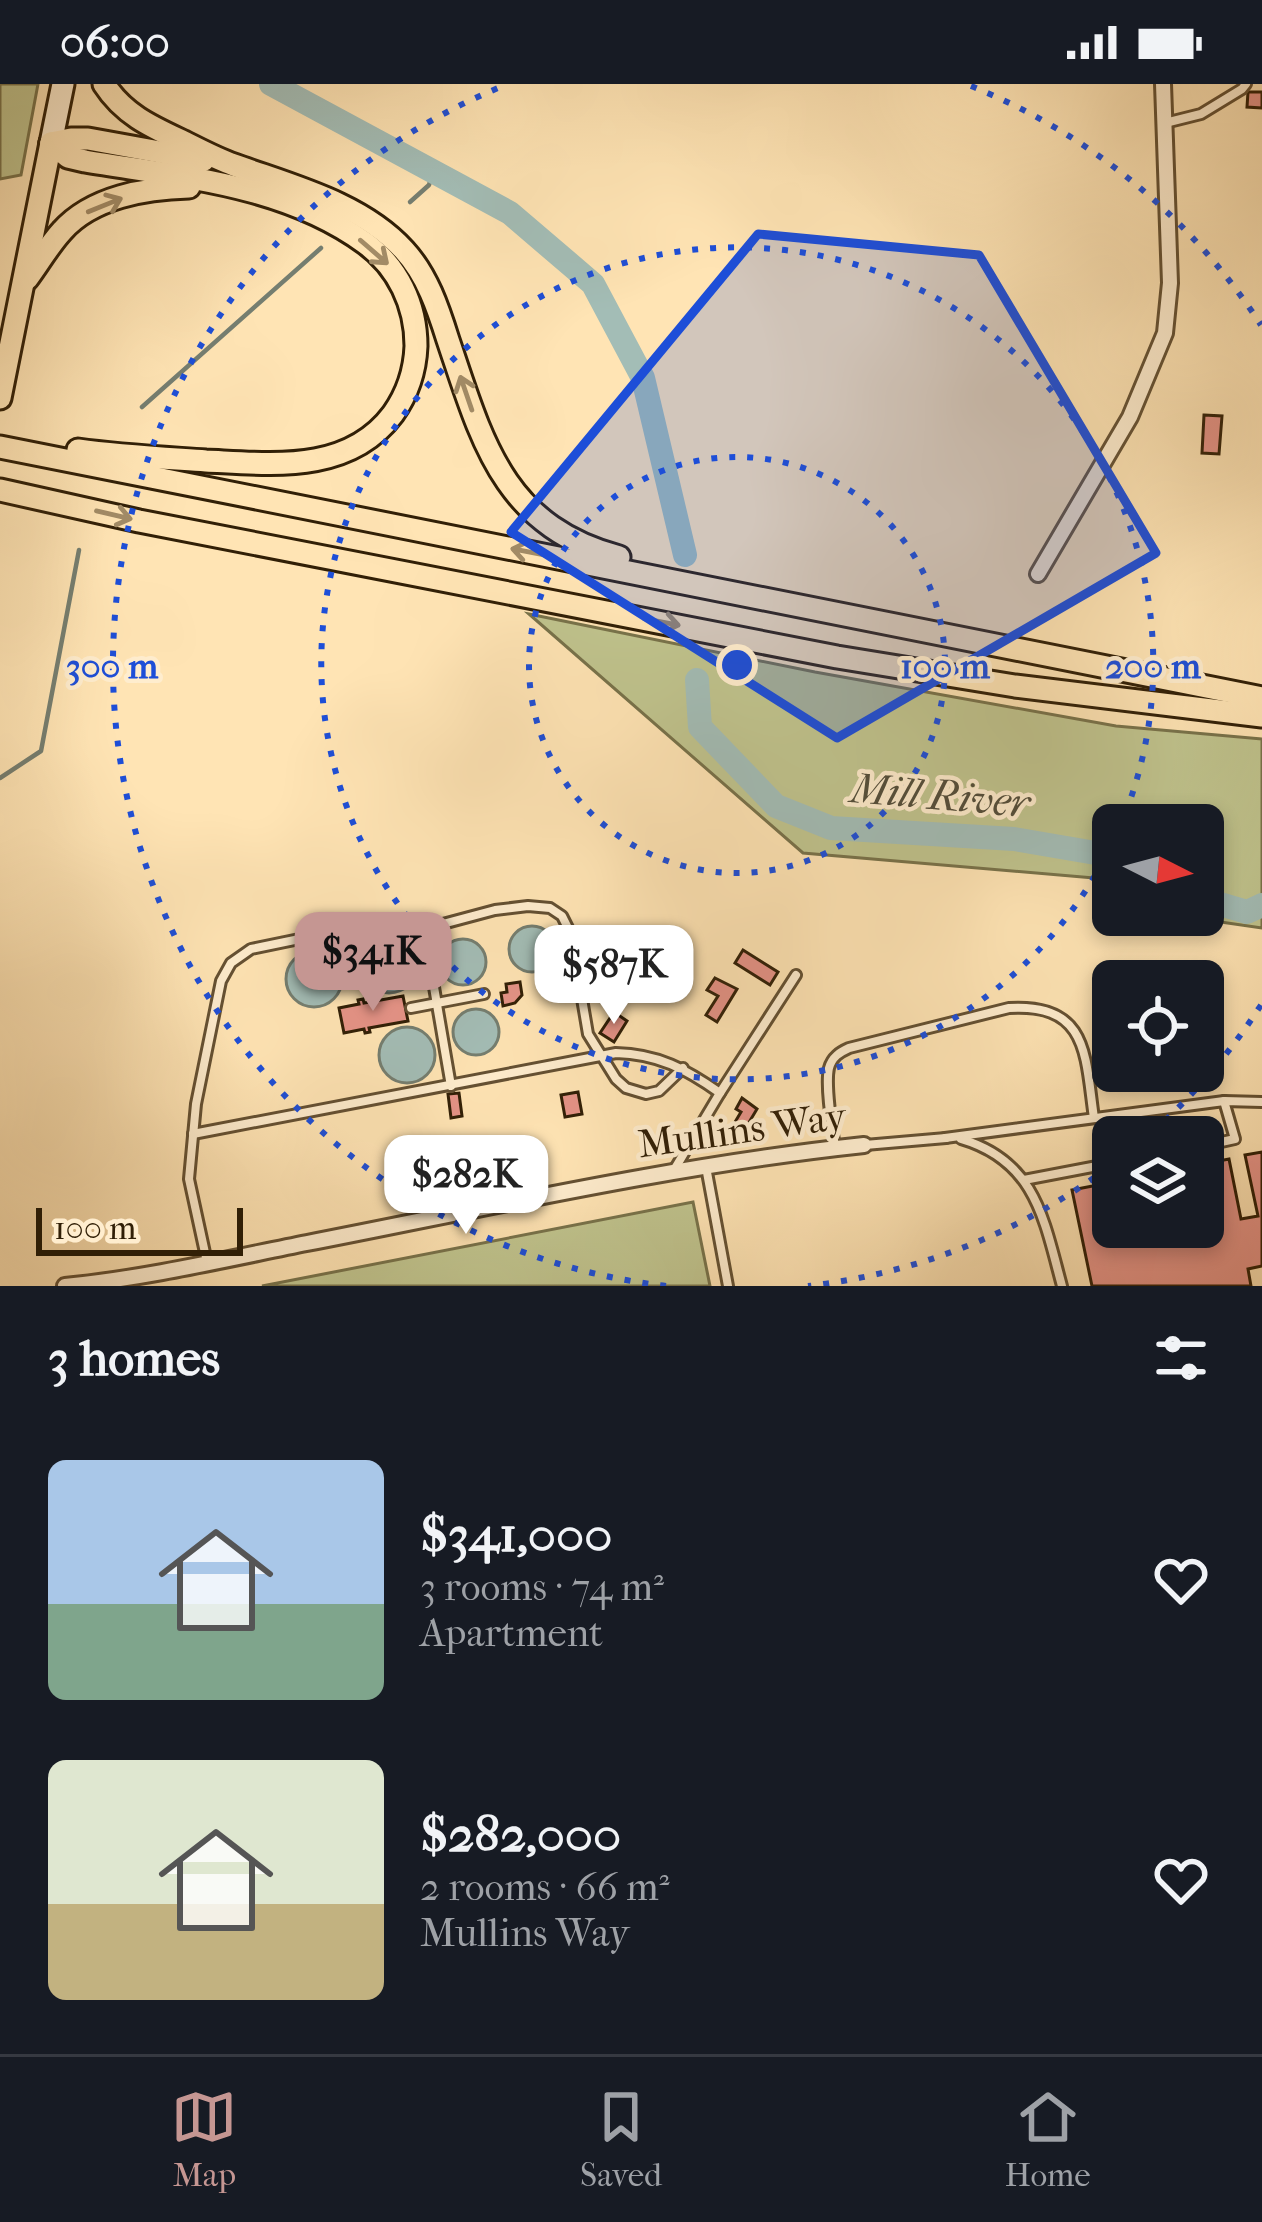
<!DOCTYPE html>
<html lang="en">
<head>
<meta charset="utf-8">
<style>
	body { margin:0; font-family:"IM FELL French Canon",serif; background:#242831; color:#f1f3f6; height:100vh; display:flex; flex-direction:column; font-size:45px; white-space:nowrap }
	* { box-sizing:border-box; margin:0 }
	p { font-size:39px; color:#9ea1a6 }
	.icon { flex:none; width:66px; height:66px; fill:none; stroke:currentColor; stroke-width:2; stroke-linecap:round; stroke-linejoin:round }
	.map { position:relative; height:1202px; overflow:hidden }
	.side { display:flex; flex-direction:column; background:#171b24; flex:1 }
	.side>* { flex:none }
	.needle { width:78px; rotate:96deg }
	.buttons { position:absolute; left:1092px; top:720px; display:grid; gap:24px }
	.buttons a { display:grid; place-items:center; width:132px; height:132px; border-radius:18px; background:#171b24; box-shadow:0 6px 18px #0003; font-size:60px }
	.scale { position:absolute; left:36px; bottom:30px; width:207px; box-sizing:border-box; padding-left:12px; border:6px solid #311f06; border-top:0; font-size:33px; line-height:42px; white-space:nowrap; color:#311f06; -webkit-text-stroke:9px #ffedce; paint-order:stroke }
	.price { position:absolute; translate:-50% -102px; padding:0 27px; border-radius:24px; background:#fff; color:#222; font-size:39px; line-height:78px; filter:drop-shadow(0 3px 6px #0008) }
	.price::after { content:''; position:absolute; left:50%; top:72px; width:36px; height:27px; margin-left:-18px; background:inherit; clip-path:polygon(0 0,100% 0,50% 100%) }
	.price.current { background:#c59692; color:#111 }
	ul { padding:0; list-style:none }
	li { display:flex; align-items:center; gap:36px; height:300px; padding:0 48px }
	li span { display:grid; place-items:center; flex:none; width:336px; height:240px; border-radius:18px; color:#555 }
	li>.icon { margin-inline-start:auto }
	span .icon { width:144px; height:144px; fill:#fffc; stroke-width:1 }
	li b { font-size:51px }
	h2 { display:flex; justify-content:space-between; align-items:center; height:144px; padding:0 48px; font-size:51px }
	.status { display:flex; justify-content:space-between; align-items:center; height:84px; padding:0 60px; background:#171b24; direction:ltr }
	.status svg { height:33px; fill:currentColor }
	.tab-bar { display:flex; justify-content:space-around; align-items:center; height:168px; border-top:3px solid #363941; background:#171b24; font-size:33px; color:#9ea1a6 }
	.tab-bar a { display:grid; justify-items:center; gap:6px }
	.tab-bar .current { color:#c59692 }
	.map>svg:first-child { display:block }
	.green { fill:#c0c48e; stroke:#78724a; stroke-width:3 }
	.water { fill:#a3bdb6; stroke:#757e70; stroke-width:3 }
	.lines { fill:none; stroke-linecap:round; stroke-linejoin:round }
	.stream { stroke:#757e70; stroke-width:4.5 }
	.river { stroke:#a3bdb6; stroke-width:24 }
	.building { fill:#e59387; stroke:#311f06; stroke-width:3 }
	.lane-casing { stroke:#645032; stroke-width:14 }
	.street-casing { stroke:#645032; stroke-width:20 }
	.secondary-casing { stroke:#311f06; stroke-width:27 }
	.primary-casing { stroke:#311f06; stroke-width:27 }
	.lane { stroke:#ffedce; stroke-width:8 }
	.street { stroke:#ffedce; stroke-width:14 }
	.secondary { stroke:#ffedce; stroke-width:21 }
	.primary { stroke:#ffe4b4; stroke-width:21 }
	.oneway { stroke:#a28b66 }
	.marked { fill:#1d4ed8; fill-opacity:0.2; stroke:#1d4ed8; stroke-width:9; stroke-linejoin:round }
	.ring { fill:none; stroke:#1d4ed8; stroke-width:6; stroke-dasharray:6 12 }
	.labels { text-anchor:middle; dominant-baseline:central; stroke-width:9; stroke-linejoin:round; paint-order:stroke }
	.street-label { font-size:39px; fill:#311f06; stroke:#ffedce }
	.water-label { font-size:42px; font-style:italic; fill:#534e3b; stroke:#ffedce }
	.centre { fill:#1d4ed8; stroke:#ffedce; stroke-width:6 }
	.ring-label { font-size:36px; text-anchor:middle; font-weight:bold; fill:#1d4ed8; stroke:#ffedce; stroke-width:9; stroke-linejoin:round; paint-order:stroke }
</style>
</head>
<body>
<div class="status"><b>06:00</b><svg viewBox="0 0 49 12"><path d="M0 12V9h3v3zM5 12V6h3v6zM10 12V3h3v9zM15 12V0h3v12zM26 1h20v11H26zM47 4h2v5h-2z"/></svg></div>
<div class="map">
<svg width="1262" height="1202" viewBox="0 0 1262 1202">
	<rect width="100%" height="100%" fill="#ffe4b4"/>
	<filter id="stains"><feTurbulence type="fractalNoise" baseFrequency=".00167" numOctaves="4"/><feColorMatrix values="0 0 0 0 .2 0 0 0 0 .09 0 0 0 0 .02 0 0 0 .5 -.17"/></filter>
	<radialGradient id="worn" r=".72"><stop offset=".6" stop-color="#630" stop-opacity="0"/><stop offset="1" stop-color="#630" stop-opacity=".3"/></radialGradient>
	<g class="green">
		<path d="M0,0H38L21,91L0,95Z"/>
		<path d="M529,530L815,588L1116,642L1262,655V844L1207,836L1194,831H1203V741H1113V801L1094,794L803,769Z"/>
		<path d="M693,1118L710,1202H262Z"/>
	</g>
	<g class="water">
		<circle cx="532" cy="865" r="23"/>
		<circle cx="389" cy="881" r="28"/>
		<circle cx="463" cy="878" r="23"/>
		<circle cx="314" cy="895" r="28"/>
		<circle cx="476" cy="948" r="23"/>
		<circle cx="407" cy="971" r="28"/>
	</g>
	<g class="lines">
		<g class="stream">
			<path d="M410,118L429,101L433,87"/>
			<path d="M142,323L321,164"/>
			<path d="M0,694L41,667L79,466"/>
		</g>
		<g class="river">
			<path d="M271,0L510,129L593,200L643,294L685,471"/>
			<path d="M697,596L700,643L776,722L831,744L1014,755L1113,772"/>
			<path d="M1203,815L1247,828L1262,821"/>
		</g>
	</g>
	<g class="building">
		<path d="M1248,8H1262V24L1247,23Z"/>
		<path d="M1204,331L1222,332L1219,370L1202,369Z"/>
		<path d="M629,855L650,869L625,907L603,893Z"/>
		<path d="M743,866L778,888L770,901L735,879Z"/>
		<path d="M715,894L737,905L717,938L706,931L718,912L707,906Z"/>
		<path d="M520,898L522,911L515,919L503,922L501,909L507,908L506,900Z"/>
		<path d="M403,912L408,937L369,944L370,948L365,949L364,945L344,949L339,924L359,920L358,916L363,915L364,919Z"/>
		<path d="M614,928L627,937L614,958L600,949Z"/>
		<path d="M578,1008L582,1030L565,1033L561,1011Z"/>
		<path d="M459,1009L462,1032L451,1034L448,1010Z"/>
		<path d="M742,1014L757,1025L742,1050L732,1043L741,1028L736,1025Z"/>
		<path d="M1262,1068V1182L1248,1185L1251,1202H1092L1072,1106L1113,1098V1143H1203V1080L1229,1075L1241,1135L1258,1132L1245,1071Z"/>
	</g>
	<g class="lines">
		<g class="lane-casing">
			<g id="lane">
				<path d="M1165,39L1201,30L1242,5L1246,0"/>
				<path d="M424,845L451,1002"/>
				<path d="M411,924L484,910"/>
				<path d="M193,1050L616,969C658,970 686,985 720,1009"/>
				<path d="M945,1054L1224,1017L1262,1018"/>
				<path d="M961,1055C1036,1077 1044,1136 1062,1202"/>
				<path d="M865,1061L946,1054"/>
				<path d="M1203,1062L1235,1055L1224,1017"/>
				<path d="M835,1063C832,1043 825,1002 829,984C832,973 840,968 849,964L1009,924C1089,919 1085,972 1094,1034"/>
				<path d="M706,1083L728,1202"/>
				<path d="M674,1086L720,1009L796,891"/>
				<path d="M1024,1096L1113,1079"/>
				<path d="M207,1178L189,1095L196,1020L221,897L231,879L251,865L377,839L400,840L424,845L495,826L528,822L550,824L562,832L571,850L588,950L616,995L626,1004L646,1010L659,1007L683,984"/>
			</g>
		</g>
		<g class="street-casing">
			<g id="street">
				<path d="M1038,490L1130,333L1165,249L1170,199L1163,0"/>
				<path d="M65,1202C146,1194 227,1175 307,1159C492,1123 676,1081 864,1061"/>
			</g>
		</g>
		<g class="secondary-casing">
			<path id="secondary" d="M51,59L63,0"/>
		</g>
		<g class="primary-casing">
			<g id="primary">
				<path d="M104,0C124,31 152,43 184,58C200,66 217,75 234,81C292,102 361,119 404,166C427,191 438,224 448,256C482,357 503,442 619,473"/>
				<path d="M51,59L68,73L85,77C180,93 284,100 365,159C398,183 416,221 416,262C415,287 408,309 393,330C348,390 272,380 206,377C163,374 121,372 78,366"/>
				<path d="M51,59L71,55H88L204,76"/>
				<path d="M27,195C39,179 49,161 62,147C92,113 146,104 189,103"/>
				<path d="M0,314L51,59"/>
				<path d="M0,363L1262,614"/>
				<path d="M0,406L139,437L837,573L1015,602L1262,632"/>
			</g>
		</g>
		<use href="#lane" class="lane"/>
		<use href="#street" class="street"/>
		<use href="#secondary" class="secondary"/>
		<use href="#primary" class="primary"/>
	</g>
	<defs><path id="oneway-shaft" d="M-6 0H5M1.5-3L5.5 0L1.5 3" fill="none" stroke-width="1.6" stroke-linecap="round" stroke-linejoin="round" transform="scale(3)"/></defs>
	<g class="oneway">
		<use href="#oneway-shaft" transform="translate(105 121) rotate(-22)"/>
		<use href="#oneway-shaft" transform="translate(374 168) rotate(41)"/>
		<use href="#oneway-shaft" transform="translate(466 309) rotate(-109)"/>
		<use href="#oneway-shaft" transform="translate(114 431) rotate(13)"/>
		<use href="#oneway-shaft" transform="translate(529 468) rotate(-169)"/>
		<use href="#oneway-shaft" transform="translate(662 538) rotate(11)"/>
	</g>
	<path class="marked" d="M758,150L979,171L1156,469L837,654L511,448Z"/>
	<g class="ring">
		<circle cx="737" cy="581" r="208"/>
		<path d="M1112 760A416 416 0 1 1 1121 740"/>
		<path d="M1261 921A625 625 0 0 1 1147 1053M1109 1083A625 625 0 0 1 808 1202M666 1202A625 625 0 0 1 503 2M971 2A625 625 0 0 1 1261 241"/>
	</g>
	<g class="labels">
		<g class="street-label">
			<text transform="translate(742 1046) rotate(-8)">Mullins Way</text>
		</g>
		<g class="water-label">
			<text transform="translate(940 712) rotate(5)">Mill River</text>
		</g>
	</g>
	<circle cx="737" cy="581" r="18" class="centre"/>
	<g class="ring-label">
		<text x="945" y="594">100 m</text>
		<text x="1153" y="594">200 m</text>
		<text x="112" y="594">300 m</text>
	</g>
	<rect width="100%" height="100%" filter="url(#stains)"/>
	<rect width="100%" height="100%" fill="url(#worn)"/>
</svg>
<div class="buttons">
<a><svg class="needle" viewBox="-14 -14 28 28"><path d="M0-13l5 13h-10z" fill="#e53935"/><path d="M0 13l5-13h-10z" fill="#9ea1a6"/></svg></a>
<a><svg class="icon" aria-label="locate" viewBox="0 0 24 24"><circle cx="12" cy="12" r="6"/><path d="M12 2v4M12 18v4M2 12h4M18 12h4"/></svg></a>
<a><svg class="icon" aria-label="layers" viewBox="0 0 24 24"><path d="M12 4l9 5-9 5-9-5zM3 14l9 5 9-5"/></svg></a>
</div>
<div class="scale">100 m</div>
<b class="price current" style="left:373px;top:930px">$341K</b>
<b class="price" style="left:614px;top:943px">$587K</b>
<b class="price" style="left:466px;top:1153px">$282K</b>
</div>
<section class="side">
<h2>3 homes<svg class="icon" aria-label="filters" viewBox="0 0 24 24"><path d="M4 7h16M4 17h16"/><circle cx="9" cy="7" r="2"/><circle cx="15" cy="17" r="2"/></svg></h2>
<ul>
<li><span style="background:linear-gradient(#a9c7e8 60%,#7fa58c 0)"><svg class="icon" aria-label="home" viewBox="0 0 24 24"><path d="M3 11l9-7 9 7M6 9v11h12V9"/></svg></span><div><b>$341,000</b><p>3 rooms · 74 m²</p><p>Apartment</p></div><svg class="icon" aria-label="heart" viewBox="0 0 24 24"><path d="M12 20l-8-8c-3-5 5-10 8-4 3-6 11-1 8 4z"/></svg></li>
<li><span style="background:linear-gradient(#dfe7d0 60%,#c2b280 0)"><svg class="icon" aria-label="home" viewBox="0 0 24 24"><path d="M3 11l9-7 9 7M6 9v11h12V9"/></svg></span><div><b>$282,000</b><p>2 rooms · 66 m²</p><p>Mullins Way</p></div><svg class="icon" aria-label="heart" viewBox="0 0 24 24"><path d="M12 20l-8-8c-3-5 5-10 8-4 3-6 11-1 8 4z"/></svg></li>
</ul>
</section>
<nav class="tab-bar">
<a class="current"><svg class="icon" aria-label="map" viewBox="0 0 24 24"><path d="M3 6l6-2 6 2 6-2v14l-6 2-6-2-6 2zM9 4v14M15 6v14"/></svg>Map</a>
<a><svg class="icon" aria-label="saved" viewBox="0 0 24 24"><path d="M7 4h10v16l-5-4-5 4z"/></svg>Saved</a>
<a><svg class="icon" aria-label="home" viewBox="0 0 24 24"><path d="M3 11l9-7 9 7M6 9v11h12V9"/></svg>Home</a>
</nav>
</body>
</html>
